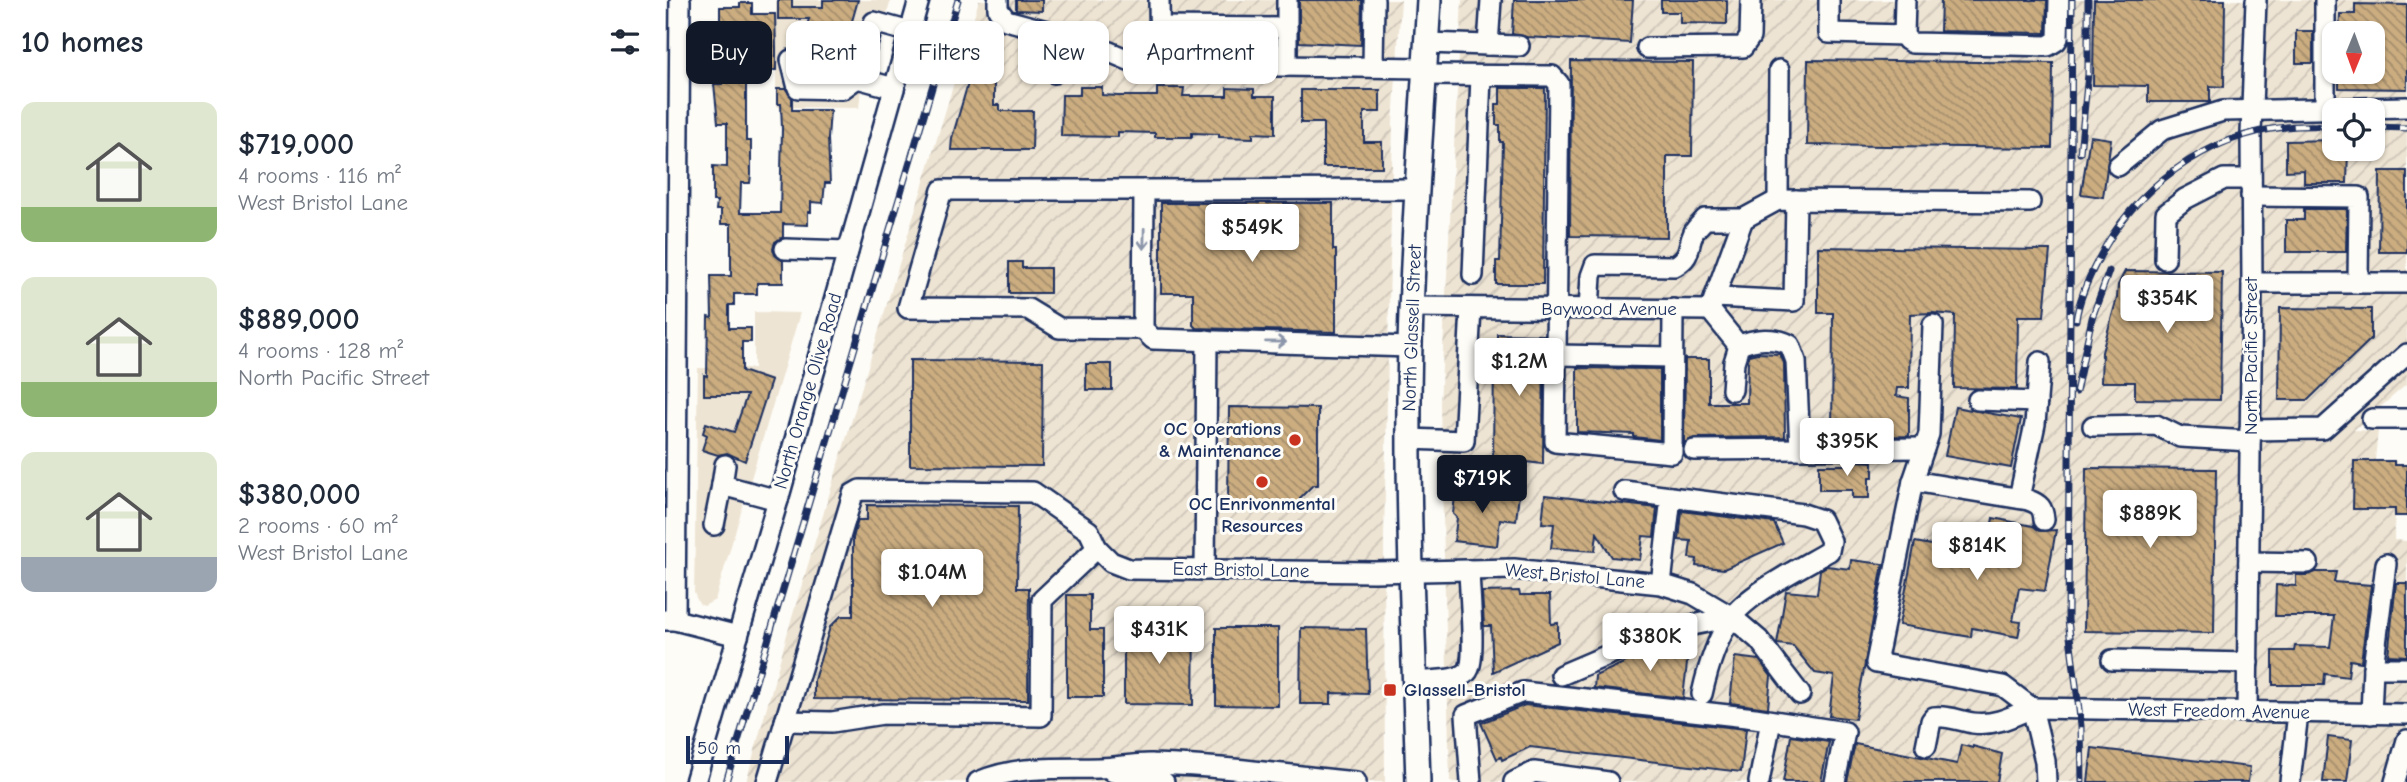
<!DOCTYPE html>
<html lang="en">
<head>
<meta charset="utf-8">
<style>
	body { margin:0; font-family:"Comic Neue",sans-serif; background:#f2f2f3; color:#1f2937; height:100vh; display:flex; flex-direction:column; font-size:26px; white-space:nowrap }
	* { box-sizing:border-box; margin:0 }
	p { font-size:23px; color:#747a83 }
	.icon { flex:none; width:38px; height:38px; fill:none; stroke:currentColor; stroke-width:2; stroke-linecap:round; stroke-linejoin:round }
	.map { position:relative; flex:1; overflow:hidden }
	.panel { display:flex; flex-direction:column; background:#fff; width:665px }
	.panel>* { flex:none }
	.guide { position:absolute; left:21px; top:21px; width:665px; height:63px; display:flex; gap:14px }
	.needle { width:46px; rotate:181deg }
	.fabs { position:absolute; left:1657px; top:21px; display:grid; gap:14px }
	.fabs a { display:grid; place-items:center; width:63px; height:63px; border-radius:14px; background:#fff; box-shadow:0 2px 5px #0004; font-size:35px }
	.scale { position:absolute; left:21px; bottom:18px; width:103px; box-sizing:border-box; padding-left:7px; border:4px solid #1b2f5e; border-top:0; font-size:19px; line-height:24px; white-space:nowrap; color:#1b2f5e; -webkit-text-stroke:5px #fdfcf7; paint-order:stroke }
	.price { position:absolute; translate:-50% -60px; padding:0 16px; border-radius:7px; background:#fff; color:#222; font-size:23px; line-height:46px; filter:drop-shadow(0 2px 4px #0008) }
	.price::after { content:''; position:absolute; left:50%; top:42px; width:21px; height:16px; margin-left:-10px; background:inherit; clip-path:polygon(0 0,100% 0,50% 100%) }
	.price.on { background:#111827; color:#fff }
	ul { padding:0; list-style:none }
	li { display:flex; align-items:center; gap:21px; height:175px; padding:0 21px }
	li span { display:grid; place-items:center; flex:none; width:196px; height:140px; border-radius:14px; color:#555 }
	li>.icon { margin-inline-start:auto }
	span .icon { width:84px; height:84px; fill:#fffc; stroke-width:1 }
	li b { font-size:30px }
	h2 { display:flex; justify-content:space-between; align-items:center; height:84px; padding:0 21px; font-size:30px }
	.pill { padding:0 24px; border-radius:14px; background:#fff; box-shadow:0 2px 5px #0004; font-size:24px; line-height:63px }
	.pill.on { background:#111827; color:#fff }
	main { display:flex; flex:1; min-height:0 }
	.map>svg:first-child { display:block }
	.built { fill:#eee4d3 }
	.industrial { fill:url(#industrial-furrows); fill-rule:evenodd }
	.building { fill:url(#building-back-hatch); stroke:#1b2f5e; stroke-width:2 }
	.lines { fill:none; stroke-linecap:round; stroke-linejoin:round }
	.minor-casing { stroke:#1b2f5e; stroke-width:24 }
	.major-casing { stroke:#1b2f5e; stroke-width:28 }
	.minor { stroke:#fdfcf7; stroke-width:19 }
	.major { stroke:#fdfcf7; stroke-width:23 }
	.rail-casing { stroke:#1b2f5e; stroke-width:7 }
	.rail { stroke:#fdfcf7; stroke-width:4.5; stroke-dasharray:13; stroke-linecap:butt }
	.oneway { stroke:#8c96aa }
	.poi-dot { fill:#c8321e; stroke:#fdfcf7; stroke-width:2.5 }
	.labels { text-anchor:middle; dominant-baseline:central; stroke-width:6; stroke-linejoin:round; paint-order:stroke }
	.street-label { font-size:19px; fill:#1b2f5e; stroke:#fdfcf7 }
	.poi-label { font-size:19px; font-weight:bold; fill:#1b2f5e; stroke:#fdfcf7; text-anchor:end }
</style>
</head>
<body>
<main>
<section class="panel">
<h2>10 homes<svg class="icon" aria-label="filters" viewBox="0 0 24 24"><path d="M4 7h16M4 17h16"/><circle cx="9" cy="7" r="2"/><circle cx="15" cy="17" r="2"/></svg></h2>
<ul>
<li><span style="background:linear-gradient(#dfe7d0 75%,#8fb573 0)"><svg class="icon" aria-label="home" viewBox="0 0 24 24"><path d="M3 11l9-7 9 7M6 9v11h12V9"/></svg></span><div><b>$719,000</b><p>4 rooms · 116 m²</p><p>West Bristol Lane</p></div></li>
<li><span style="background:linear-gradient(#dfe7d0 75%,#8fb573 0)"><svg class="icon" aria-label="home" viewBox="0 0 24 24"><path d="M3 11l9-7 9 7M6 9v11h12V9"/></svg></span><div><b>$889,000</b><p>4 rooms · 128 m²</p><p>North Pacific Street</p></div></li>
<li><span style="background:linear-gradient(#dfe7d0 75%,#9aa5b1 0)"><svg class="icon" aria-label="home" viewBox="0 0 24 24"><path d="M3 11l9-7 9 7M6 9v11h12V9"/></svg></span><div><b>$380,000</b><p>2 rooms · 60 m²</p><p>West Bristol Lane</p></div></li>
</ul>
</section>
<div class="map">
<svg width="1742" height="782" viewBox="0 0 1742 782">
	<defs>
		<pattern id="industrial-furrows" width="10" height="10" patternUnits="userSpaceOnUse" patternTransform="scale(1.75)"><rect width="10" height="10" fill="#eee4d3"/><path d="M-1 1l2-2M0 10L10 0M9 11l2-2" fill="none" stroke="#ccc4b8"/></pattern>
		<pattern id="building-back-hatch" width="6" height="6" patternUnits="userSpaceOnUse" patternTransform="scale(1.75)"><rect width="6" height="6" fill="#cbad80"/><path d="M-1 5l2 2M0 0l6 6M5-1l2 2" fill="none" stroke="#a48d6c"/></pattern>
	</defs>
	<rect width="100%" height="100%" fill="#fdfcf7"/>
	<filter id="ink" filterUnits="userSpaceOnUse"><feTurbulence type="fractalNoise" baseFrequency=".0143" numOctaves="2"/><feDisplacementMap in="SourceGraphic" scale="14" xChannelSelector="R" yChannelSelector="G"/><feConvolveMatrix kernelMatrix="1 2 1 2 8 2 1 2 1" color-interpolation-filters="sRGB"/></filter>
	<g filter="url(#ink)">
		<g class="built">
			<path d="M111,0H226L201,86L196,88L194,108L111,107Z"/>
			<path d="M89,312L135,313L50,600L39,606L34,604L29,593L33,368H89Z"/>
		</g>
		<g class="industrial">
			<path d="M314,0H736L728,123L719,537L720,782H81L125,624Z"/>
			<path d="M797,0H1742V384L1689,430L1713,431L1710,460L1731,461L1729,540L1742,541V782H785L775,404ZM1670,33H1708V72H1670ZM1670,110H1708V149H1670Z"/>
		</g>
		<g class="building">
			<path d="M113,0H127V7H158V0H193L178,53L182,54L177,69L144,58L146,51L135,47L144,19H113Z"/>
			<path d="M351,0H377V11L351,10Z"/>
			<path d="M634,0H697L696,45L634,42Z"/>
			<path d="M849,0H968L965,43L862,37L847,34Z"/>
			<path d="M996,0H1062V24L1015,23V12H996Z"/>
			<path d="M1276,0H1382L1381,33L1275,31Z"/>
			<path d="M1429,0H1560L1559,87L1545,86V102H1483V86L1428,85Z"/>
			<path d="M75,3H87V14H110L111,48V70H81V141H86V175L85,183H76L75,213H115L117,129L116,104H112V89H121L127,98V110H165L163,139L165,183H160L158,203L146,202V212H143V225L118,224V237L110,242L108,249L110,255L118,261V283H92V294H69V305H64V328H86V342H77V371L106,381L80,461L62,453L53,455L37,450L42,435L38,433L41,423L69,432L82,395H39V375L42,376L43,317L47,318L46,276H66V224H56V210H51L52,201H48V166L62,167V123H53L49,84H57L58,45H92L91,25L57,24V21H55V7H75Z"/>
			<path d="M1690,4L1742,5V89L1674,88V72H1708V33H1674L1675,14H1690Z"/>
			<rect x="1631" y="31" width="17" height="32"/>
			<path d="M311,56H329V105H335V111H368L367,150H286L287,138Z"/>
			<path d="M1143,60L1388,63L1387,148L1142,145Z"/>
			<path d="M906,61L1028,62L1027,156H1002V237L905,236Z"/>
			<path d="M415,87H437V95L453,96H492V88H519L518,96H562V88L589,89V96H610V134L588,133V138L554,137V134L527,133V137H490V133L453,132V137L396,136L397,95H415Z"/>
			<path d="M835,88H880L878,284H831V261H835L838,142H835V125H831V104H835Z"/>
			<path d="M636,90H715V112H699V142H717V167H658V123H636Z"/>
			<path d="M1425,136L1446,139L1438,197L1416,194Z"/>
			<path d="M1670,140V149H1683L1682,183H1639V170L1621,171V141Z"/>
			<path d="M1715,171H1742V252H1714Z"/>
			<path d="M496,203H668V250H671V332L531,328L528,325V293H496Z"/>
			<path d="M1639,209H1682L1681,252H1621V220H1639Z"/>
			<path d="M1153,247L1385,250L1379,316H1353L1352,389L1289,388L1290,315L1268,313L1245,314L1244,388H1232L1231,396L1244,398V436L1167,437L1168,313H1153Z"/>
			<path d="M344,262H357V268H385V293H344Z"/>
			<path d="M1460,271L1557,272L1555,400L1470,399V382H1436L1437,352L1452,298L1453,285Z"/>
			<path d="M1615,308L1706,309V339L1643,400H1614Z"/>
			<path d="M832,334L879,335L878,464L828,458L829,356H832Z"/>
			<path d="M1092,353L1115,354L1119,363L1120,437L1029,438L1019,443L1020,359H1044V403H1082L1083,360L1084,355Z"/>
			<path d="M245,360L378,361L377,466L245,465Z"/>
			<rect x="421" y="364" width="26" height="26"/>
			<path d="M912,368L995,369V440L969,437V434L912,432Z"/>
			<path d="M564,407L653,408V485H648L635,498V503H563Z"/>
			<path d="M1290,407L1356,419L1346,468L1280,456Z"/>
			<path d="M1188,461L1208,462V477H1204V498H1187V490H1154V465H1187Z"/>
			<path d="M1689,461H1729V465H1742V516H1730V509H1688Z"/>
			<path d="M1421,468L1551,469L1549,633L1419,631Z"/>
			<path d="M791,487L854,494L851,521L835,519L832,546L789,541L792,518L788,514Z"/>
			<path d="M880,495L992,508L989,537L978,536L975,560L947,557L932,533L930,551L886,548L889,524L877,523Z"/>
			<path d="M202,505L353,506L352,588H364L363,700L149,699V680L165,627L176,616H188V538L193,520H202Z"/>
			<path d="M1017,511L1109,523L1118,543L1059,569L1031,566L1032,559L1024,558L1026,541L1014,540Z"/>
			<path d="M1328,518L1368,526L1375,531L1391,530L1380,591L1354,588L1348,621L1356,622L1353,637L1307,628L1306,637L1234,625L1250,542L1321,555Z"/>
			<path d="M1186,560L1218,564L1190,719L1164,716L1169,676L1150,673L1128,646L1112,644L1121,591L1152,594L1155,570L1162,566L1185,569Z"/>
			<path d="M1651,572H1671L1669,582L1706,585L1696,662L1685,660L1683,677L1660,674L1659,685H1608V651H1629L1630,646L1665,647L1669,616H1610L1611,585L1631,586V575H1643Z"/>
			<path d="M1731,583H1742V656L1723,655Z"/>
			<path d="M854,591L855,595H885L886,624L893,623V642L828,672L826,626H819L817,592Z"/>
			<path d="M402,595H425V630H438V697H402Z"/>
			<path d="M459,627H529L528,705L459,704Z"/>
			<path d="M551,628H613V706L551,705Z"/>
			<path d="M636,628L701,629L703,694L666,693V704H635Z"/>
			<path d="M1025,638L1018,698L929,688L930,676L992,648L995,650Z"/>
			<path d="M1070,657L1094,660L1106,676L1103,708L1065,703Z"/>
			<path d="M860,705L1081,729L1076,772L865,747L837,760L836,757L832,759L816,723Z"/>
			<path d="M1126,736L1164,742L1156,782H1118Z"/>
			<path d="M1663,737L1687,740L1682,782H1658Z"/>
			<path d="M1190,744L1292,764L1296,745L1308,748V746L1337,754L1332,782H1182Z"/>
			<path d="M1427,748L1585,767L1583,782H1423Z"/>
		</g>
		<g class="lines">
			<g class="minor-casing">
				<g id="minor">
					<path d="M333,0V9L341,20L416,40L473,64L760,68"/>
					<path d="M494,0L495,64"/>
					<path d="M1164,0V33L1239,35L1240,0"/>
					<path d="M494,27L622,28"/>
					<path d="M1239,35L1242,40L1247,43L1383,46L1391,41L1393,38L1394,0"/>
					<path d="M761,43L854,46"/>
					<path d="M823,45L826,0"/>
					<path d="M371,48L404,41"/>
					<path d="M982,48L1078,47L1085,37L1086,0"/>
					<path d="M126,60L133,88L177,89L192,78"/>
					<path d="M622,66V0"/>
					<path d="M708,67L709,0"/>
					<path d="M389,73L416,40"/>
					<path d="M759,75L887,76L894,84L890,442L1007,453L1008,309"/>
					<path d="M229,88L192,78L209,22L245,32"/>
					<path d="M1660,109V0"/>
					<path d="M1453,166L1497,130L1558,111L1742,107"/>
					<path d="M1586,196L1694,197L1693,283"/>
					<path d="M1113,200L1114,70"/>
					<path d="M120,249L183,251"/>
					<path d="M1500,259L1501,214L1520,199L1559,179H1586"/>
					<path d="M808,275L816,76"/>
					<path d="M1587,283H1742"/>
					<path d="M1050,297L1129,301L1131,200"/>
					<path d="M746,307L1045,310L1078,219"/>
					<path d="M924,309L926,276L930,265L1010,266C1028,255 1021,249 1029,232C1031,228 1037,223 1040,219H1078L1113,200L1365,202"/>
					<path d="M1045,310L1074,346"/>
					<path d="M478,329L394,328L363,309L243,308L277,190H479"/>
					<path d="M745,347L488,339L478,329L479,190L753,189"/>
					<path d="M891,355L1007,357"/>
					<path d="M1067,390L1069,362L1074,346C1088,338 1111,337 1125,345L1131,361L1135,449"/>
					<path d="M1313,400L1372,402"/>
					<path d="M1707,419H1742"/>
					<path d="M1428,426L1491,425L1515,437L1585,441"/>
					<path d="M1585,430L1658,429L1742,354"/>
					<path d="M744,439L799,441L806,308"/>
					<path d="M1029,450L1259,448"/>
					<path d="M60,465L57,485L113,500"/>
					<path d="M1248,481L1264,434L1268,325"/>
					<path d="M959,491L1138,514L1156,520L1166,541L1164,551C1137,567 1084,593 1066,618C1051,641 1043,667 1037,694"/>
					<path d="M1354,498L1370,424L1375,362"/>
					<path d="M1379,520C1378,508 1375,504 1363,500L1248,481L1211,663L1338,686L1367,708L1380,761L1381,782"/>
					<path d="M49,525L57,485"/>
					<path d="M1584,562L1643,563"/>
					<path d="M540,570L542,340"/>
					<path d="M996,584L1006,497"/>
					<path d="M0,620H10L73,636"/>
					<path d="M10,620L15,0"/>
					<path d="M1447,660L1583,663"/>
					<path d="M1708,668L1721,564"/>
					<path d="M896,675L983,638L1013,628L1067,617"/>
					<path d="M749,682C764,680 792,682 802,672C812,663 804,587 804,570"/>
					<path d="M1582,712L1587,283L1586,134L1591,0"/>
					<path d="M1706,714L1708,668H1742"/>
					<path d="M120,721L167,722L218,714L376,716L377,600L432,548"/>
					<path d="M1261,746L1266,721L1269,717C1282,715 1295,721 1308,723C1330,726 1348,716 1367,708L1742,714"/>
					<path d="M448,772L499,782"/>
					<path d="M30,782L113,500L254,0"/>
					<path d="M102,782L188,494L195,490L368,492L424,531L432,548L446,562L464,569L709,572L849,569L996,584L1028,594L1067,617L1094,640L1135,694"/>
					<path d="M313,782C353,765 391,769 434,768C452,768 470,763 488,764C556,766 624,775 691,782"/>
					<path d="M806,782L801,715L858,692L1090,718L1180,732L1170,782"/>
					<path d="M849,782L869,772L943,782"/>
					<path d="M1094,782L1106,721"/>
					<path d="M1625,782L1633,713"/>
					<path d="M1730,782L1742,740"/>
				</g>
			</g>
			<g class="major-casing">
				<path id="major" d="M753,782C749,655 743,528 744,401C745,268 756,134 764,0"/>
			</g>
			<use href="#minor" class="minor"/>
			<use href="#major" class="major"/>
			<g class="rail-casing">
				<g id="rail">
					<path d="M1407,0L1403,620L1416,726L1417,782"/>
					<path d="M1708,127L1742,128"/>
					<path d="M1415,153L1423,74V0"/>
					<path d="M1411,320C1414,299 1423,279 1433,260C1469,188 1541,135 1621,127C1637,125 1654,126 1670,126"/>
					<path d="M1411,392L1427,318L1444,271"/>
					<path d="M61,782L293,0"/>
				</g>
			</g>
			<use href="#rail" class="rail"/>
		</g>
		<defs><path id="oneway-shaft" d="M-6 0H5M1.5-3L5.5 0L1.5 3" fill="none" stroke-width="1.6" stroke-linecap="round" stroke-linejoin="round" transform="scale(1.75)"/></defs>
		<g class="oneway">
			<use href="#oneway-shaft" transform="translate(479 239) rotate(91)"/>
			<use href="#oneway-shaft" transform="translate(611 342) rotate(1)"/>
		</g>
	</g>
	<g class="poi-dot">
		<circle cx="630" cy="440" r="7"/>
		<circle cx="597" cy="482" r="7"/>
		<rect x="718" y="683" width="14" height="14" rx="3.5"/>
	</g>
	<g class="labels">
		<g class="street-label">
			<text x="944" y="309">Baywood Avenue</text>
			<text transform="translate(747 328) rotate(-88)">North Glassell Street</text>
			<text transform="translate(1586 356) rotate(-90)">North Pacific Street</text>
			<text transform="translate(143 391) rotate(-74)">North Orange Olive Road</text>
			<text transform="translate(576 570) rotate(1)">East Bristol Lane</text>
			<text transform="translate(910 576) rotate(5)">West Bristol Lane</text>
			<text transform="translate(1554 711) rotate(1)">West Freedom Avenue</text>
		</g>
		<g class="poi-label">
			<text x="616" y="429">OC Operations<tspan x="616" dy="22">&amp; Maintenance</tspan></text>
			<text x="597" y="504" text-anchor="middle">OC Enrivonmental<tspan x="597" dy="22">Resources</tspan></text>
			<text x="739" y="690" text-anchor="start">Glassell-Bristol</text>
		</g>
	</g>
</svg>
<div class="fabs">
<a><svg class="needle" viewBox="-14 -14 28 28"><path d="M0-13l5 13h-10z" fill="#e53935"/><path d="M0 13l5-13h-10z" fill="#747a83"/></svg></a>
<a><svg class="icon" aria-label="locate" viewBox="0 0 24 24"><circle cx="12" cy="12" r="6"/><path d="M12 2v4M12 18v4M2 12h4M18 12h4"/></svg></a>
</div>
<div class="scale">50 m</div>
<b class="price" style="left:587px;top:264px">$549K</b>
<b class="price" style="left:1502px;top:335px">$354K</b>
<b class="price" style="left:854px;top:398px">$1.2M</b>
<b class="price" style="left:1182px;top:478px">$395K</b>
<b class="price on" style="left:817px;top:515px">$719K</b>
<b class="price" style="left:1485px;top:550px">$889K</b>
<b class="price" style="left:1312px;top:582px">$814K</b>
<b class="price" style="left:267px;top:609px">$1.04M</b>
<b class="price" style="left:494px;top:666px">$431K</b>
<b class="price" style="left:985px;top:673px">$380K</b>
<div class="guide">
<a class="pill on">Buy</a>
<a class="pill">Rent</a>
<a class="pill">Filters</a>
<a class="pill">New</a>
<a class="pill">Apartment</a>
</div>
</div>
</main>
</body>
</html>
